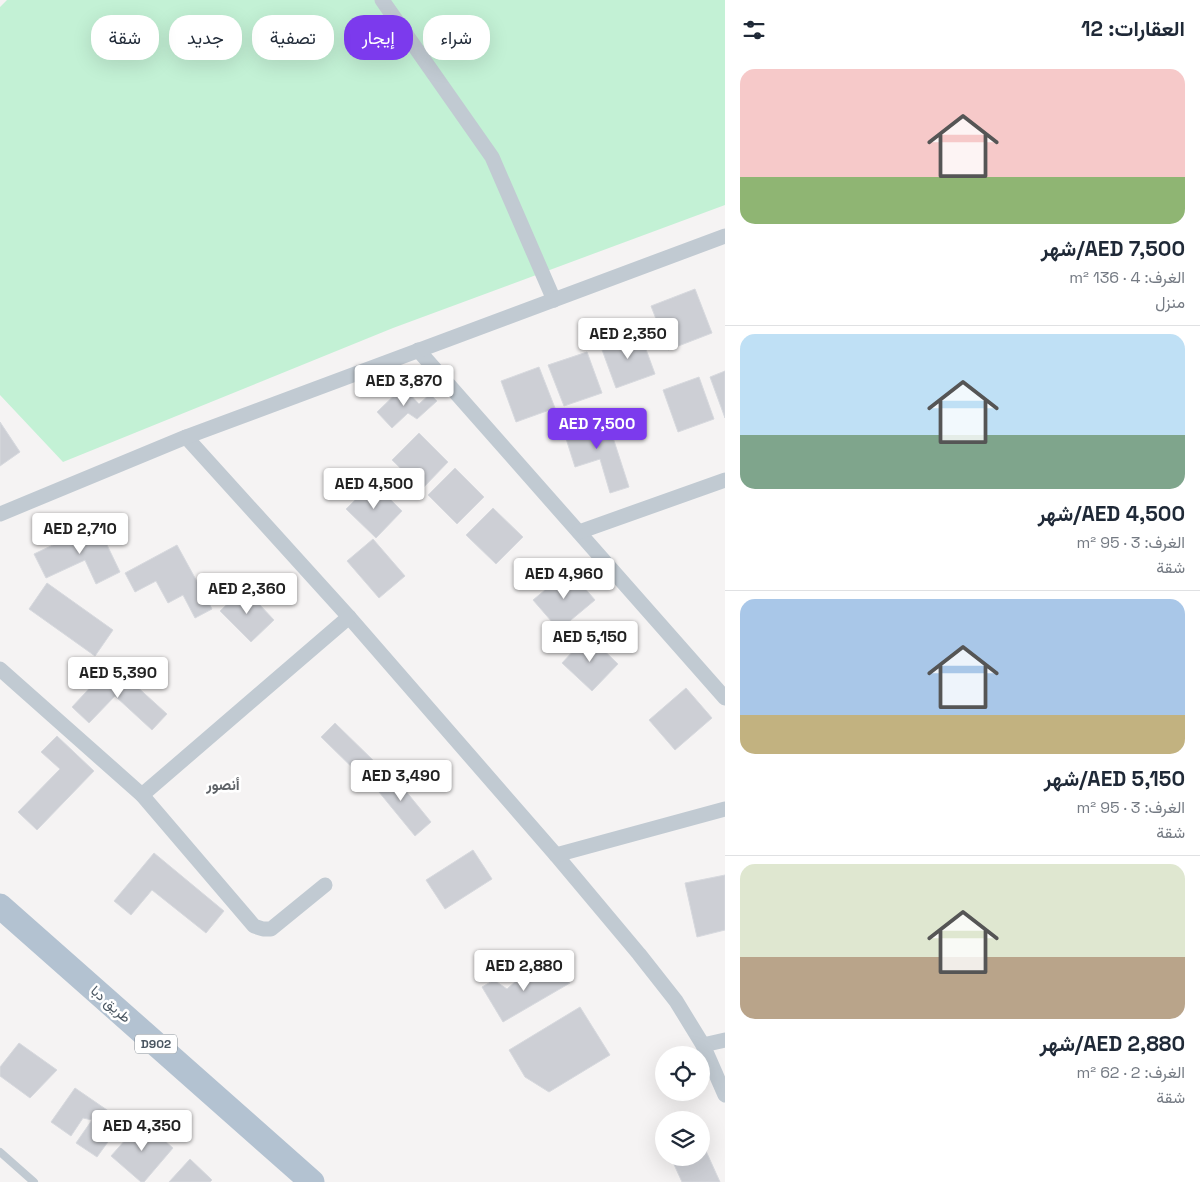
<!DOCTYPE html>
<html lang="ar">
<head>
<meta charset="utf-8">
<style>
	body { margin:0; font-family:"Space Grotesk",Vazirmatn,sans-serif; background:#f2f2f3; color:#1f2937; direction:rtl; height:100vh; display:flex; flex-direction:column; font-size:19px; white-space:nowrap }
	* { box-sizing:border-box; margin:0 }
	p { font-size:16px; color:#747a83 }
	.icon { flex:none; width:28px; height:28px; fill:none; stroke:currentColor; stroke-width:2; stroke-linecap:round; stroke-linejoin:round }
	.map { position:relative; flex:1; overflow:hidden; direction:ltr }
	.sheet { display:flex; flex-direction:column; background:#fff; width:475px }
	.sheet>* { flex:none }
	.guide { position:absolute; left:15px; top:15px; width:475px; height:45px; direction:rtl; display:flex; gap:10px }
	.tools { position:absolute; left:655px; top:1046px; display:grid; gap:10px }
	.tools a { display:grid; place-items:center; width:55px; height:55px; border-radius:50%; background:#fff; box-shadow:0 5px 20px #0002; font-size:25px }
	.price { position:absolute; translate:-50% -42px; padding:0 11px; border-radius:5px; background:#fff; color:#222; font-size:16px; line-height:32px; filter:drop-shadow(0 1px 2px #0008) }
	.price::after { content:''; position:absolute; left:50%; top:30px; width:15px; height:11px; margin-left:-8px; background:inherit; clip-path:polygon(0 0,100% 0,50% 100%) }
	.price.on { background:#7c3aed; color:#fff }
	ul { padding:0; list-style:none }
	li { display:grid; align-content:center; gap:10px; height:265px; padding:0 15px }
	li+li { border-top:1px solid #e0e1e3 }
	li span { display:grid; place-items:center; height:155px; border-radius:15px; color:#555 }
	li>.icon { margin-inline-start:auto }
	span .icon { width:90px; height:90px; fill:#fffc; stroke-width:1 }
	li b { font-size:21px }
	h2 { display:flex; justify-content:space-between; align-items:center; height:60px; padding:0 15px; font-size:21px }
	.chip { padding:0 18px; border-radius:20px; background:#fff; box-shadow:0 5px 20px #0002; font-size:18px; line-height:45px }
	.chip.on { background:#7c3aed; color:#fff }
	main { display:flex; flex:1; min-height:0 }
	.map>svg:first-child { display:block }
	.green { fill:#c3f1d5 }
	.building { fill:#cdcfd5; stroke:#d7d9de }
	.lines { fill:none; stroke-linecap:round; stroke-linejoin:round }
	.lane { stroke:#c1cad2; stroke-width:8 }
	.street { stroke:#c1cad2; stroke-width:15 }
	.primary { stroke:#b3c2d1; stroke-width:25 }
	.labels { text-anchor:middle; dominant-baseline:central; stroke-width:5; stroke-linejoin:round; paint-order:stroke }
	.shield { fill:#fff; stroke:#808990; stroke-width:1 }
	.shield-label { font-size:12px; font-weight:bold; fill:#4a5661 }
	.street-label { font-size:14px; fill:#4a5661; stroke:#fff }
	.neighbourhood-label { font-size:15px; font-weight:bold; fill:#5f6368; stroke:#fff }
</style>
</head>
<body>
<main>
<section class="sheet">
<h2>العقارات: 12<svg class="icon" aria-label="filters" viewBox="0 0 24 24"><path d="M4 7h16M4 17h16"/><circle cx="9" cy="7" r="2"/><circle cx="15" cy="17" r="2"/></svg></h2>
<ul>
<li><span style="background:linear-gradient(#f6c9c9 70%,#8fb573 0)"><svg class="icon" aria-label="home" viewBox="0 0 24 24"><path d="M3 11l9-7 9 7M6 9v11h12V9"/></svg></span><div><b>AED 7,500/شهر</b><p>الغرف: 4 · 136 m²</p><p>منزل</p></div></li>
<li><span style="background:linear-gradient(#bfe0f5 65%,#7fa58c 0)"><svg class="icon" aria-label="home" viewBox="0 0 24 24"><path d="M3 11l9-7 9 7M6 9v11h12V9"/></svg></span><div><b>AED 4,500/شهر</b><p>الغرف: 3 · 95 m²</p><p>شقة</p></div></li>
<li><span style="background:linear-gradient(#a9c7e8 75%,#c2b280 0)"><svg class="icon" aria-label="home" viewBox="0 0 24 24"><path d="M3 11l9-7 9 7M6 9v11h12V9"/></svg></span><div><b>AED 5,150/شهر</b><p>الغرف: 3 · 95 m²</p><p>شقة</p></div></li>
<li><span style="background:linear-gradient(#dfe7d0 60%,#b9a48a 0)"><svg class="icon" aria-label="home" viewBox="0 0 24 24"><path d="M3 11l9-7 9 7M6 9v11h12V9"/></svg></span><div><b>AED 2,880/شهر</b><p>الغرف: 2 · 62 m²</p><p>شقة</p></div></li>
</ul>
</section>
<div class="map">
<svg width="725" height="1182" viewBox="0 0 725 1182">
	<rect width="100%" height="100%" fill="#f5f3f3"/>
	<path class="green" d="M7,0H725V205L393,328L63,462L0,395V7Z"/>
	<g class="building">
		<path d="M695,289L712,333L668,350L651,306Z"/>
		<path d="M640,333L655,374L616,388L601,347Z"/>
		<path d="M587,352L602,393L564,406L548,365Z"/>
		<path d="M539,367L555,408L516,422L501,381Z"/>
		<path d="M725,371V418L710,377Z"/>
		<path d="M699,377L714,419L678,432L663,390Z"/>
		<path d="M403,387L419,404L430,394L437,401L417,419L408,413L392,428L377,412Z"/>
		<path d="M606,416L629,487L610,493L600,459L575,467L563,429Z"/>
		<path d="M0,422L20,452L0,466Z"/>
		<path d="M419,433L448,462L422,489L392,460Z"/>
		<path d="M455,468L484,497L457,524L428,495Z"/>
		<path d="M373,482L402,511L376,538L346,509Z"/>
		<path d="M493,508L523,537L496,564L466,535Z"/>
		<path d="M97,524L120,572L96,584L85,560L46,578L34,554Z"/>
		<path d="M373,539L405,576L379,598L347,561Z"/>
		<path d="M177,545L212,609L195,618L183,595L168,603L156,581L135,592L125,573Z"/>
		<path d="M569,570L595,600L559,630L533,600Z"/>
		<path d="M47,583L113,630L95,656L29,609Z"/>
		<path d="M244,588L274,620L251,642L220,611Z"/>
		<path d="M588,635L618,664L592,691L562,663Z"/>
		<path d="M112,664L167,714L152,730L115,696L89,723L72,707Z"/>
		<path d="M686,688L712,718L675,750L649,720Z"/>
		<path d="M335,723L378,765L364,779L321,737Z"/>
		<path d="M57,736L94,771L37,830L18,812L60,769L41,752Z"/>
		<path d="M387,768L431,822L415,836L370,781Z"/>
		<path d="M473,850L492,879L445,909L426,880Z"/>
		<path d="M154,853L224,911L206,933L152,890L131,915L114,901Z"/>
		<path d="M725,875V930L697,937L685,883Z"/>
		<path d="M533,966L540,975L561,968L570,983L503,1022L482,987L494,980L507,989Z"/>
		<path d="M580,1007L610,1055L549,1092L525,1077L509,1050Z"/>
		<path d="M19,1043L57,1070L30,1098L0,1076V1067Z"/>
		<path d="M75,1088L123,1121L97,1157L76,1143L92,1120L83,1118L71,1136L51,1122Z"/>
		<path d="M142,1121L173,1148L144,1182H141L111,1156Z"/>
		<path d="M701,1140L720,1182H682L671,1158H701Z"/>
		<path d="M190,1159L212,1180L210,1182H169Z"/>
	</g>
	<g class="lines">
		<path class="lane" d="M0,1152L34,1182"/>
		<g class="street">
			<path d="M382,0L492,157L554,300"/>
			<path d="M418,350L725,698"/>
			<path d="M186,437L349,617L556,855L639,954L676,1001L703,1045L725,1095"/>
			<path d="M0,514L186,437L725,236"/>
			<path d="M579,532L725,480"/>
			<path d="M0,669L142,795L349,617"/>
			<path d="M142,795L254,926L263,929H271L325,885"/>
			<path d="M556,855L725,809"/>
			<path d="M703,1045L725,1040"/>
		</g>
		<path class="primary" d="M0,906L312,1182"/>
	</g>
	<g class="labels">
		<rect class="shield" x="135" y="1034.5" width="42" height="19" rx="4"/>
		<g class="shield-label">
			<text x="156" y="1044">D902</text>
		</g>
		<g class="street-label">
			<text transform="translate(111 1004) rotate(41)">طريق دبا</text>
		</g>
		<g class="neighbourhood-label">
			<text x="223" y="784">أنصور</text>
		</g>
	</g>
</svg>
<div class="tools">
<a><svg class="icon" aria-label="locate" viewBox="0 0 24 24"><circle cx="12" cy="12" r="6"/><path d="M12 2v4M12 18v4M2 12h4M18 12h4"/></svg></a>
<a><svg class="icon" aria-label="layers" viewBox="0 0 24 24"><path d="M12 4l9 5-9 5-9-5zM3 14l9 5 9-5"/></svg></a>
</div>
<b class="price" style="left:628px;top:360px">AED 2,350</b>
<b class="price" style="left:404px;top:407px">AED 3,870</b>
<b class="price on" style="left:597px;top:450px">AED 7,500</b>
<b class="price" style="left:374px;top:510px">AED 4,500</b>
<b class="price" style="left:80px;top:555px">AED 2,710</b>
<b class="price" style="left:564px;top:600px">AED 4,960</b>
<b class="price" style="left:247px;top:615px">AED 2,360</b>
<b class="price" style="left:590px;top:663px">AED 5,150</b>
<b class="price" style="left:118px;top:699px">AED 5,390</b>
<b class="price" style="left:401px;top:802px">AED 3,490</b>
<b class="price" style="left:524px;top:992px">AED 2,880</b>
<b class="price" style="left:142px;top:1152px">AED 4,350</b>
<div class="guide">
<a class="chip">شراء</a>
<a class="chip on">إيجار</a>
<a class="chip">تصفية</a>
<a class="chip">جديد</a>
<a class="chip">شقة</a>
</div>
</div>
</main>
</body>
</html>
